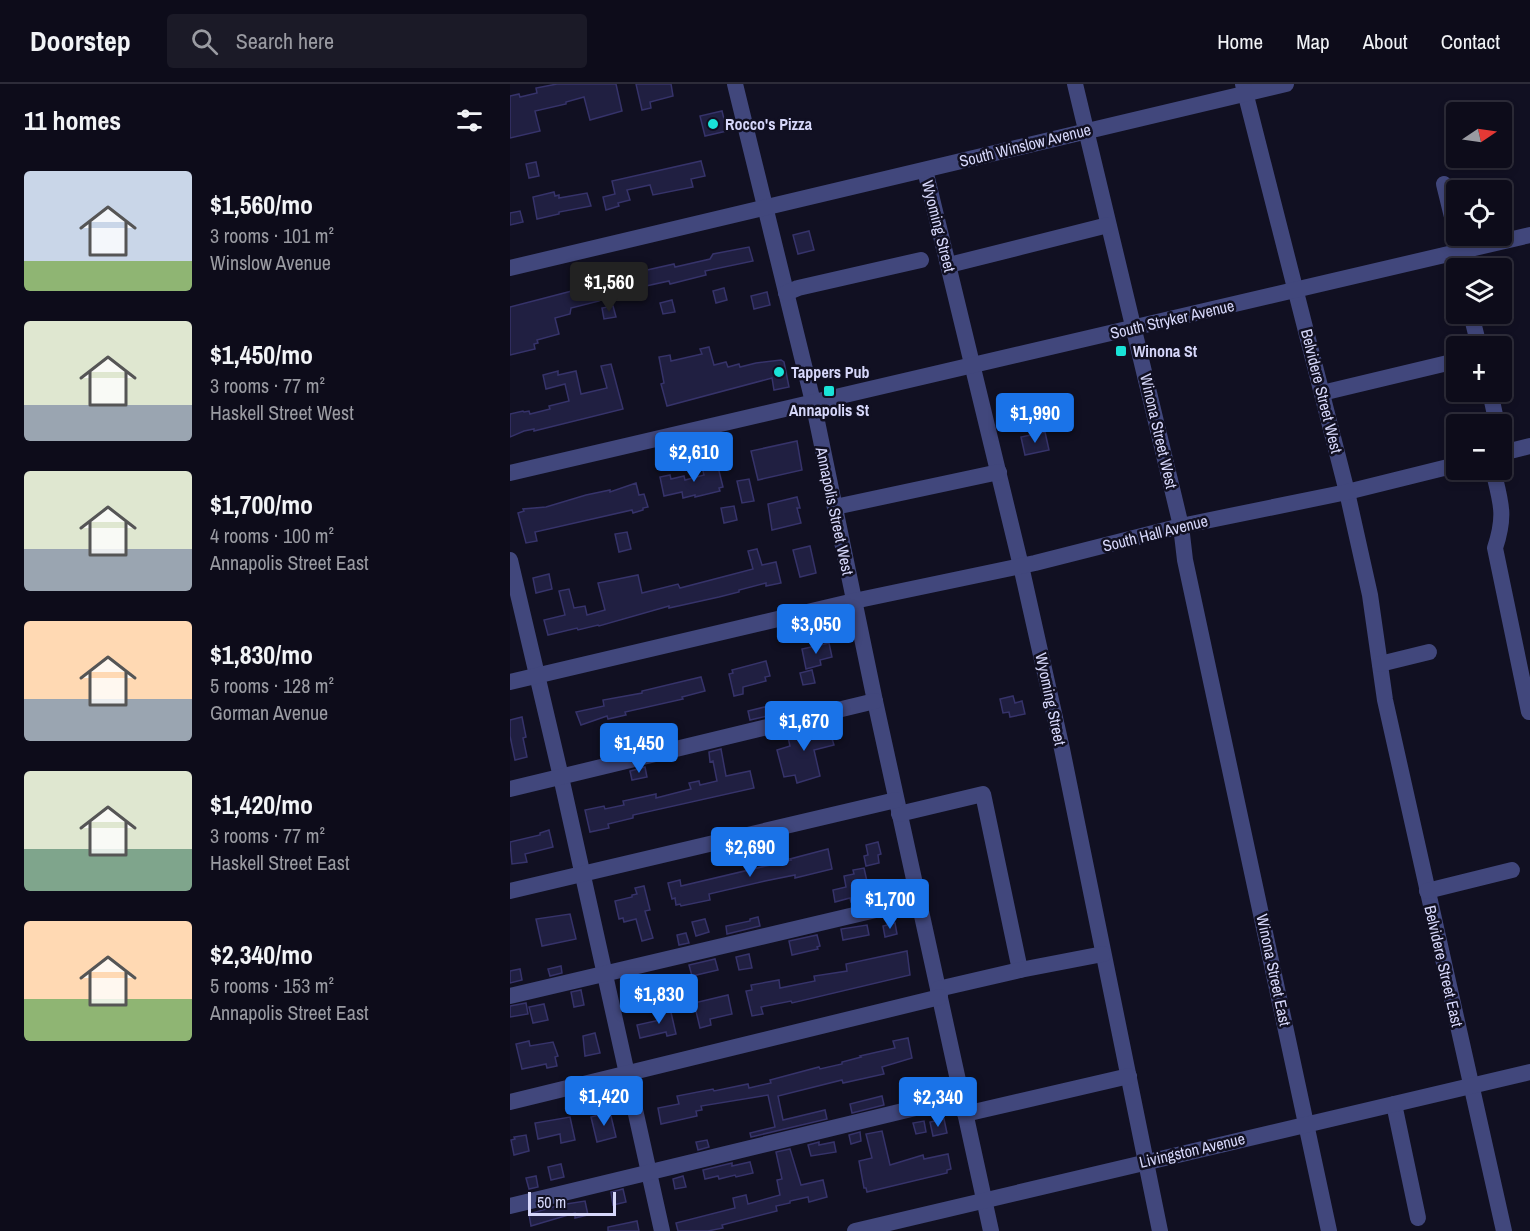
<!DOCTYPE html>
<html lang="en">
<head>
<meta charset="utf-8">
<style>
	body { margin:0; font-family:"Archivo Narrow",sans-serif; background:#1b1a27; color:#f1f3f6; height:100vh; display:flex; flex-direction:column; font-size:22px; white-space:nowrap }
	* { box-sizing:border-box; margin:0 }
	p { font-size:20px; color:#9a9ba2 }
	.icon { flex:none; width:33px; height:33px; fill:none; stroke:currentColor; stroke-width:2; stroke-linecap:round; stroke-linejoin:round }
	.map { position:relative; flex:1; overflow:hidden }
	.details { display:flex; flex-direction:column; background:#0d0c1a; width:510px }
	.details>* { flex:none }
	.needle { width:39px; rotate:77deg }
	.tools { position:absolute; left:936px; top:18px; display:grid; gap:12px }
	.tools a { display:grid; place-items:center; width:66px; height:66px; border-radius:6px; background:#0d0c1a; box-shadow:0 3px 9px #0003,0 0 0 2px #2d2c39; font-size:30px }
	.scale { position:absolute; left:18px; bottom:15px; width:88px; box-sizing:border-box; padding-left:6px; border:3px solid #d6d7fa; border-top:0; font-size:16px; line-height:21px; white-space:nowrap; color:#d6d7fa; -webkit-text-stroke:4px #111022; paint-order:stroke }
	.price { position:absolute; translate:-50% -51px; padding:0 14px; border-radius:6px; background:#1a73e8; color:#fff; font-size:20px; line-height:39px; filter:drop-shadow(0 2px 3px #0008) }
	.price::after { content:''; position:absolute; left:50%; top:36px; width:18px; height:14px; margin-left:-9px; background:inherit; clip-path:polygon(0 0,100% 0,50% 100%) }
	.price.selected { background:#222; color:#fff }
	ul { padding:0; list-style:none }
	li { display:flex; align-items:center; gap:18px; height:150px; padding:0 24px }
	li span { display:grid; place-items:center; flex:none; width:168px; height:120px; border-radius:6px; color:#555 }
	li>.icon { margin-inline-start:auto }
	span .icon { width:72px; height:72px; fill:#fffc; stroke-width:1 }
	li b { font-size:26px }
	h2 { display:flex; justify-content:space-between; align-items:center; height:72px; padding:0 24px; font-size:26px }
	header { display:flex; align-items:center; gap:36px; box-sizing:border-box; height:84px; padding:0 30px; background:#0d0c1a; border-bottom:2px solid #2d2c39 }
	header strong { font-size:28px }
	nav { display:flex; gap:33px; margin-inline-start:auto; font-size:21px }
	.search { width:420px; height:54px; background:#1b1a27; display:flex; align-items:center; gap:15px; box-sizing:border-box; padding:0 21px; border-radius:6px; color:#9a9ba2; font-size:22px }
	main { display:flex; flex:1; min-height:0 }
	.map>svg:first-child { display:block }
	.building { fill:#201f41; stroke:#36336a; stroke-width:1.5 }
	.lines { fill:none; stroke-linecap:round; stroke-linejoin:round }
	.minor { stroke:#41477c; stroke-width:16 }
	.poi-dot { fill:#19e3d8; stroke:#111022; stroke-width:2 }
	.labels { text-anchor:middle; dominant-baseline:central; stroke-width:5; stroke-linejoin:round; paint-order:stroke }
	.poi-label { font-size:16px; font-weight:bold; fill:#d6d7fa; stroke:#111022; text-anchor:start }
	.street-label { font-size:16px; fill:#d6d7fa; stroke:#111022 }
</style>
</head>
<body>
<header>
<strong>Doorstep</strong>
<div class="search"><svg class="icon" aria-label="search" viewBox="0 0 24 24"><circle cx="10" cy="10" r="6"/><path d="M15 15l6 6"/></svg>Search here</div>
<nav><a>Home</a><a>Map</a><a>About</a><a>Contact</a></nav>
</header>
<main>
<section class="details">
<h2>11 homes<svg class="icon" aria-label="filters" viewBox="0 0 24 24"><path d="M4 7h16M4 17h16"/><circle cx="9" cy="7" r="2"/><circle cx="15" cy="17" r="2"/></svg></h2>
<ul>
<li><span style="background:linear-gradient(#c9d6e8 75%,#8fb573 0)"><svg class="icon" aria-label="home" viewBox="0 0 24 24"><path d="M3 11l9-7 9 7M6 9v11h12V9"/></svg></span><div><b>$1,560/mo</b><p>3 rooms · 101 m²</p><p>Winslow Avenue</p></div></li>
<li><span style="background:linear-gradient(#dfe7d0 70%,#9aa5b1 0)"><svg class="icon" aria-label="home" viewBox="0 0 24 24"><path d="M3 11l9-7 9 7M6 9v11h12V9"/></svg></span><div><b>$1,450/mo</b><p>3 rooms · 77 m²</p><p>Haskell Street West</p></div></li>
<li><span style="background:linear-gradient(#dfe7d0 65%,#9aa5b1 0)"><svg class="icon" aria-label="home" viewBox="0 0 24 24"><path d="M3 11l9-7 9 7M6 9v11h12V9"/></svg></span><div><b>$1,700/mo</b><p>4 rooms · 100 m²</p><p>Annapolis Street East</p></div></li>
<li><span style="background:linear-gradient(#ffd9b3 65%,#9aa5b1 0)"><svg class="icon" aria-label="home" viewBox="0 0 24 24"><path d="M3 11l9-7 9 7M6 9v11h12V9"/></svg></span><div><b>$1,830/mo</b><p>5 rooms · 128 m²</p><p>Gorman Avenue</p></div></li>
<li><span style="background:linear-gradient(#dfe7d0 65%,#7fa58c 0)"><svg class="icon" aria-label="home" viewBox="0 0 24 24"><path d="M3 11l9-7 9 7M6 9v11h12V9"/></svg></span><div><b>$1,420/mo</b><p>3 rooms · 77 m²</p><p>Haskell Street East</p></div></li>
<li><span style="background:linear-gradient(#ffd9b3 65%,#8fb573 0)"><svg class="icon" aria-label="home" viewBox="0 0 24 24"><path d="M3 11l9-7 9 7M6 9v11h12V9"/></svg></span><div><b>$2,340/mo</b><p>5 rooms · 153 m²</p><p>Annapolis Street East</p></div></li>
</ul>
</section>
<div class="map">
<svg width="1020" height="1147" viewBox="0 0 1020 1147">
	<rect width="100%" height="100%" fill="#111022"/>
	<g class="building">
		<path d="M47,0H106L112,27L80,36L74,13L56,18V20L25,27L30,47L0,54V12L9,10L10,13L27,9L26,4Z"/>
		<path d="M126,0H161L163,12L140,18L141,24L132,26Z"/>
		<path d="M212,27L217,47L195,52L190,32Z"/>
		<path d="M191,77L195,92L181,95L183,103L143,111L140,101L117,106L120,116L108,119L109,122L96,126L93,113L105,110L102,97Z"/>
		<path d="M26,78L29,92L19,94L16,80Z"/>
		<path d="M44,108L45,112L49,111V114L77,109L81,122L49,128V130L27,135L23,113Z"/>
		<path d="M10,127L13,138L0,141V129Z"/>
		<path d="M299,147L304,166L288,170L283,151Z"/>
		<path d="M239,163L243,177L195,187L196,191L160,200L159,197L136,202L129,205L130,208L107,213L103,199L120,194L119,190L164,180L165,183L200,175L203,170Z"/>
		<path d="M85,201L89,217L61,224L60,230L45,234L49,250L27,256L28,259L24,260L25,265L0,271V223Z"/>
		<path d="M214,204L217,216L206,219L203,207Z"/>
		<path d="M257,208L260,221L244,225L241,212Z"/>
		<path d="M162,216L165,228L153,230L150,219Z"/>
		<path d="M103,222L106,233L94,235L92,224Z"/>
		<path d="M199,263L204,281L216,278L218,283L229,280L230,283L246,279L271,276L274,278L279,303L264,306L262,294L157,322L151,300L154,299L149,273L160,271L161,277L192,270L190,265Z"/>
		<path d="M101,280L113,325L24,347V345L14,347L0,353V330L13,327L14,328L19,327L20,330L40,325L39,322L59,317L55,300L36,305L33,291L48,287V291L66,287L71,310L97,304L91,282Z"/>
		<path d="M535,348L539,366L515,371L511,353Z"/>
		<path d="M287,357L292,386L248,396L241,367Z"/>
		<path d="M207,379L213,403L209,404L210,407L185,413V411L173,414L172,408L154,412L150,393L160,391L161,395L174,392L175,396L194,391L192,383Z"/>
		<path d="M239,395L244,417L232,419L227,397Z"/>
		<path d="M126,399L129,411L134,410L138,423L133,424V426L123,429L122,426L25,448L27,457L16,459L8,429L14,427L13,425L36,423L76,411L100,406V408Z"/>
		<path d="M287,413L290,424H287L291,439L262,446L258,420Z"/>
		<path d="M224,422L227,436L214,439L211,424Z"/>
		<path d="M117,448L121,465L109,468L105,450Z"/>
		<path d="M300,462L306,489L290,493L283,466Z"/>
		<path d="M247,465L252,481L266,478L271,499L256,502V499L229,506V508L209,513L159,524V522L89,542L88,541L68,546L67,544L38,551L34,536L55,531L49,507L59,505L64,524L75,522L77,531L95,526L88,499L128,491L132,509L168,500L170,504L243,485L238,467Z"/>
		<path d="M39,490L42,505L26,509L23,494Z"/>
		<path d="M319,559L322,573L310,576L311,581L296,585L292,565Z"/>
		<path d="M256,577L260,592L255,593L256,597L233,603V610L224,612L219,590L223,589L222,586Z"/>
		<path d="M302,586L305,599L293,601L290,589Z"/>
		<path d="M191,593L195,607L172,613L173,615L115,628L116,631L98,635L97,632L71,641L66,628L94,622L93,616L132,609V607Z"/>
		<path d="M503,612L505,619L512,617L515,630L500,633L499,628L493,629L490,615Z"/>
		<path d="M271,619L274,628L240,636L238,627Z"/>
		<path d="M12,633L16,653L13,654L17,673L5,676L0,652V636Z"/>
		<path d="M317,639L324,661L304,666L310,692L287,699L285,691L274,693L267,666L280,662L277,649Z"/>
		<path d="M118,652L121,665L107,668L104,655Z"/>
		<path d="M211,665L216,692L240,687L244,704L123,731V734L98,740L99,744L80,748L75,726L94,722L95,725L114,721L113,717L146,710V714L181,705L179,699L189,697L190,701L207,697L203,677L200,678L199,668Z"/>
		<path d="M135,683L137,693L122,696L120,687Z"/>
		<path d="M39,746L43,763L15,770L17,778L2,780L0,758L30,751V749Z"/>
		<path d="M368,758L371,770L368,771L369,779L356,782L354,772L358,771L356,761Z"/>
		<path d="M318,765L322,785L285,794V791L255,797L199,810L200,816L171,822L170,820L166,821L165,814L162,815L158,799L170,796L171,802L281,776L280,775Z"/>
		<path d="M354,784L360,811L372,808L373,813L355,818V815L341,818L340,814L325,818L323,806L336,803L334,792L344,790L343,786Z"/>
		<path d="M134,802L140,826L135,827L143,854L132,857L126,835L114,838L113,834L109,835L105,817L122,813V811L127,810L125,804Z"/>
		<path d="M60,830L66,855L32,862L26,835Z"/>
		<path d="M248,833L250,842L217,850L216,842L240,837V835Z"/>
		<path d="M195,835L199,848L186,852L182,838Z"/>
		<path d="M385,839L387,850L375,853L373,842Z"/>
		<path d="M357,841L359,851L333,856L331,845Z"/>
		<path d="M176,849L179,859L169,861L167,851Z"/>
		<path d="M307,851L310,862L307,863L308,865L282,871L279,857Z"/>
		<path d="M397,867L400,891L282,919L281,917L251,923L253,930L242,932L236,907L242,906L241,901L269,896L270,904L305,897L304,892L337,887L336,880Z"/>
		<path d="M239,870L242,884L229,886L226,873Z"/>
		<path d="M205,875L208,886L182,892L179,881Z"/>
		<path d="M51,882L52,889L40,892L38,885Z"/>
		<path d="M10,885L12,896L0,899V887Z"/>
		<path d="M164,903L167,916L158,918L156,906Z"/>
		<path d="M71,906L74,921L64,923L61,908Z"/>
		<path d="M218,911L222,930L200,935L201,941L190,944L184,919Z"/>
		<path d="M16,919L18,930L0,933V922Z"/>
		<path d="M34,920L38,936L23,939L19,923Z"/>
		<path d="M160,924L166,950L157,952L156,948L130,954L127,941L150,936L148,927Z"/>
		<path d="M85,949L90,969L75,972L73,952Z"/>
		<path d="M398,954L402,974L372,983L374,990L333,999L332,996L268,1012L273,1036L315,1026L317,1035L241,1053L240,1049L265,1043L258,1011L191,1022L192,1026L186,1027L187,1032L151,1040L148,1024L169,1020L167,1012L203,1005L204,1007L238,1000L239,1004L261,999L260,996L309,983L310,985L332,980V978L351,973L350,972L385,964L383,957Z"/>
		<path d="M19,957L20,962L43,958L48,972L45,973L47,982L37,984L36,980L12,985L6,960Z"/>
		<path d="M372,1012L374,1021L342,1029L340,1020Z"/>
		<path d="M100,1028L106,1053L87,1058L81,1033Z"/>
		<path d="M60,1033L65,1056L51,1059L50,1050L28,1055L25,1039Z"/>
		<path d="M434,1035L437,1049L423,1052L420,1038Z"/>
		<path d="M414,1037L416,1048L406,1050L403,1039Z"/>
		<path d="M372,1047L380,1081L413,1071L414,1075L438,1070L441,1085L437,1086V1089L357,1108L356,1104H354L349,1077L362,1074L356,1050Z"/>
		<path d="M350,1048L351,1057L341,1060L339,1051Z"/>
		<path d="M16,1051L19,1067L4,1071L1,1056L5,1055L4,1053Z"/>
		<path d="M197,1056L199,1063L188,1066L186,1058Z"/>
		<path d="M309,1058V1061L324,1058L326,1068L301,1072L298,1061Z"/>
		<path d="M280,1065L291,1101L313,1096L317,1113L299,1118L298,1113L280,1117V1119L266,1122L267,1127L212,1141L213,1144L198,1147H168L166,1139L225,1124L223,1114L236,1111L238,1120L270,1111L267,1096L272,1095L266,1068Z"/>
		<path d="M240,1078L243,1089L226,1093L225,1091L209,1095L208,1092L195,1095L193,1086L222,1079V1082Z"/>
		<path d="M51,1080L54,1093L41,1096L38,1083Z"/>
		<path d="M26,1092L28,1103L19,1105L16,1094Z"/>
		<path d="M173,1092L176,1103L165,1105L163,1095Z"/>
		<path d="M113,1105L116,1118L103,1121L101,1108Z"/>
		<path d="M75,1117L78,1131L65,1134V1129L21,1142L19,1130L50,1121Z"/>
		<path d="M127,1137L129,1147H98V1143Z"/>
	</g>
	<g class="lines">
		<g class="minor">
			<path d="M225,0L303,318L365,617L481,1147"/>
			<path d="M565,0L671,442L675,476L819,1147"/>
			<path d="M733,0L837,408L860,511L875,616L994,1147"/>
			<path d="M415,86L511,482L552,665L650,1147"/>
			<path d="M934,100L946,149"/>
			<path d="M439,181L598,141"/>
			<path d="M0,184C258,121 517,61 776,0"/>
			<path d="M276,209L288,204L411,176"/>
			<path d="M961,230L969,262"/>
			<path d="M980,308L987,340"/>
			<path d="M812,309L946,277"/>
			<path d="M992,369L1020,362"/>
			<path d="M983,386C991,419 996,431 985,464L1019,628"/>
			<path d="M0,389L1020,151"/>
			<path d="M325,423L489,388"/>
			<path d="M0,476L51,693L152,1147"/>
			<path d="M870,580L919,568"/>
			<path d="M0,598L344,517L525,479L671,442L837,408L946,381"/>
			<path d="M0,705L365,617"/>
			<path d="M389,730L473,710L510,886"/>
			<path d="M0,807L386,716"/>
			<path d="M917,807L1002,786"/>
			<path d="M428,905L510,886L593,870"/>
			<path d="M0,912L408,816"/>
			<path d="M0,1018L430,913"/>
			<path d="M884,1020L908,1134"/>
			<path d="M455,1030L619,992"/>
			<path d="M0,1122L451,1013"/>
			<path d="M345,1147L1020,988"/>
		</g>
	</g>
	<g class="poi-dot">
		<circle cx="203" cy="40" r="6"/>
		<rect x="605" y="261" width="12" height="12" rx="3"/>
		<circle cx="269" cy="288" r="6"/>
		<rect x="313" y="301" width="12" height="12" rx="3"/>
	</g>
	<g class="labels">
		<g class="poi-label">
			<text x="215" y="40">Rocco's Pizza</text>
			<text x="623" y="267">Winona St</text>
			<text x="281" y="288">Tappers Pub</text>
			<text x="319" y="326" text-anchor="middle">Annapolis St</text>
		</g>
		<g class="street-label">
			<text transform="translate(515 61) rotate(-14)">South Winslow Avenue</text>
			<text transform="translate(429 142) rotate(76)">Wyoming Street</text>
			<text transform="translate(662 235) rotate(-13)">South Stryker Avenue</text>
			<text transform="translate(812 307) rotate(76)">Belvidere Street West</text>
			<text transform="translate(649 347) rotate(77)">Winona Street West</text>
			<text transform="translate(325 427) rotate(78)">Annapolis Street West</text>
			<text transform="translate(645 449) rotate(-14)">South Hall Avenue</text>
			<text transform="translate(541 615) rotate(78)">Wyoming Street</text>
			<text transform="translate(934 882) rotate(77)">Belvidere Street East</text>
			<text transform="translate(764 886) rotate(78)">Winona Street East</text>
			<text transform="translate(682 1066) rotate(-13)">Livingston Avenue</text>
		</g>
	</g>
</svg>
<div class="tools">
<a><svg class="needle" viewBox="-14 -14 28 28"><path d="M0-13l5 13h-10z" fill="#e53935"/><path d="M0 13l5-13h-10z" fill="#9a9ba2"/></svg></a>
<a><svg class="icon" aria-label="locate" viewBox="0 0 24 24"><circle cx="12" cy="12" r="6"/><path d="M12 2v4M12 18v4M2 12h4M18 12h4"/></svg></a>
<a><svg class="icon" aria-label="layers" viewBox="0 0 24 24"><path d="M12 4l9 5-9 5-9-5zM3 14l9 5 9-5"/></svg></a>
<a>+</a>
<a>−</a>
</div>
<div class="scale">50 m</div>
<b class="price selected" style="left:99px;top:229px">$1,560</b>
<b class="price" style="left:525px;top:360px">$1,990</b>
<b class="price" style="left:184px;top:399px">$2,610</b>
<b class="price" style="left:306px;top:571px">$3,050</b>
<b class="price" style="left:294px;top:668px">$1,670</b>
<b class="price" style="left:129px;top:690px">$1,450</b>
<b class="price" style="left:240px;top:794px">$2,690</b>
<b class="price" style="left:380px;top:846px">$1,700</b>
<b class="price" style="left:149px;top:941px">$1,830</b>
<b class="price" style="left:94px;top:1043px">$1,420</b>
<b class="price" style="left:428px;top:1044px">$2,340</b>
</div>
</main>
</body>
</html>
